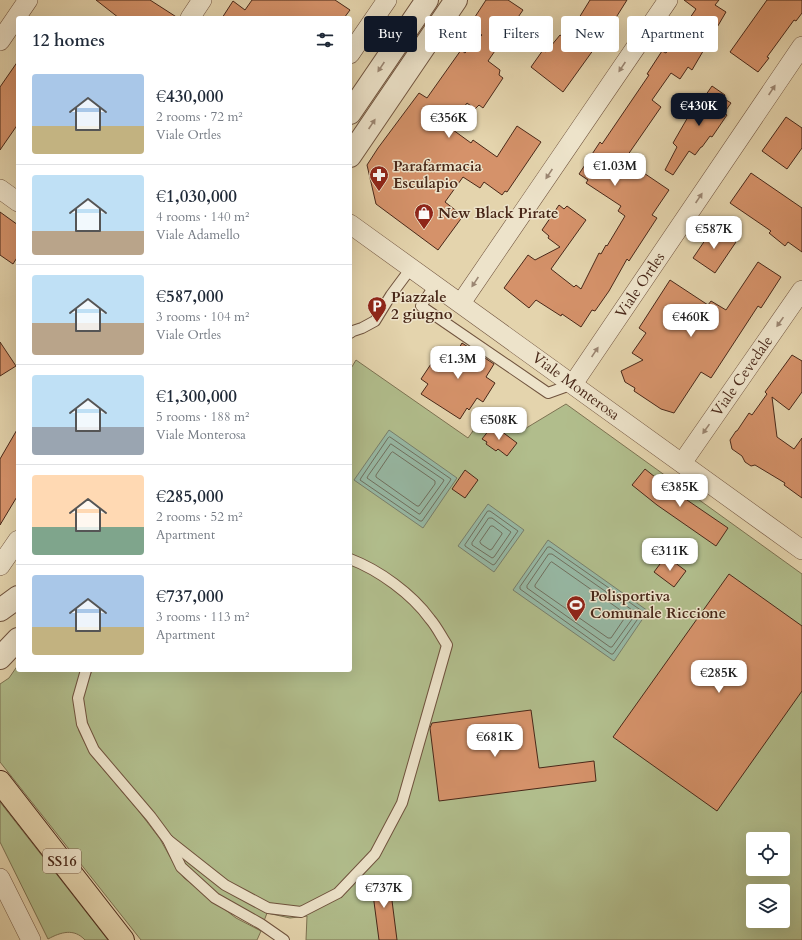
<!DOCTYPE html>
<html lang="en">
<head>
<meta charset="utf-8">
<style>
	body { margin:0; font-family:Cardo,serif; background:#f2f2f3; color:#1f2937; height:100vh; display:flex; flex-direction:column; font-size:15px; white-space:nowrap }
	* { box-sizing:border-box; margin:0 }
	p { font-size:13px; color:#747a83 }
	.icon { flex:none; width:22px; height:22px; fill:none; stroke:currentColor; stroke-width:2; stroke-linecap:round; stroke-linejoin:round }
	.map { position:relative; flex:1; overflow:hidden }
	.sheet { position:absolute; left:16px; top:16px; width:336px; height:656px; display:flex; flex-direction:column; background:#fff; border-radius:4px; box-shadow:0 4px 16px #0002 }
	.sheet>* { flex:none }
	.top-card { position:absolute; left:364px; top:16px; width:378px; height:36px; display:flex; gap:8px }
	.buttons { position:absolute; left:746px; top:832px; display:grid; gap:8px }
	.buttons a { display:grid; place-items:center; width:44px; height:44px; border-radius:4px; background:#fff; box-shadow:0 4px 16px #0002; font-size:20px }
	.price { position:absolute; translate:-50% -34px; padding:0 9px; border-radius:8px; background:#fff; color:#222; font-size:13px; line-height:26px; filter:drop-shadow(0 1px 2px #0008) }
	.price::after { content:''; position:absolute; left:50%; top:24px; width:12px; height:9px; margin-left:-6px; background:inherit; clip-path:polygon(0 0,100% 0,50% 100%) }
	.price.on { background:#111827; color:#fff }
	ul { padding:0; list-style:none }
	li { display:flex; align-items:center; gap:12px; height:100px; padding:0 16px }
	li+li { border-top:1px solid #e0e1e3 }
	li span { display:grid; place-items:center; flex:none; width:112px; height:80px; border-radius:4px; color:#555 }
	li>.icon { margin-inline-start:auto }
	span .icon { width:48px; height:48px; fill:#fffc; stroke-width:1 }
	li b { font-size:17px }
	h2 { display:flex; justify-content:space-between; align-items:center; height:48px; padding:0 16px; font-size:17px }
	.pill { padding:0 14px; border-radius:4px; background:#fff; box-shadow:0 4px 16px #0002; font-size:14px; line-height:36px }
	.pill.on { background:#111827; color:#fff }
	.map>svg:first-child { display:block }
	.green { fill:#b1bd8c; stroke:#7d7252; fill-rule:evenodd }
	.water { fill:#97b9a5; stroke:#787f6d }
	.lines { fill:none; stroke-linecap:round; stroke-linejoin:round }
	.shore { stroke:#70705f; stroke-width:1 }
	.building { fill:#d5926a; stroke:#492819 }
	.service-casing { stroke:#70533e; stroke-width:12 }
	.minor-casing { stroke:#70533e; stroke-width:20 }
	.tertiary-casing { stroke:#70533e; stroke-width:24 }
	.primary-casing { stroke:#492819; stroke-width:24 }
	.service { stroke:#ede3ca; stroke-width:10 }
	.minor { stroke:#ede3ca; stroke-width:19 }
	.tertiary { stroke:#ede3ca; stroke-width:22 }
	.primary { stroke:#e4d4ad; stroke-width:22 }
	.oneway { fill:#9b8672 }
	.labels { text-anchor:middle; dominant-baseline:central; stroke-width:3; stroke-linejoin:round; paint-order:stroke }
	.shield { fill:#ede3ca; stroke:#7a604e; stroke-width:1 }
	.shield-label { font-size:14px; font-weight:bold; fill:#492819 }
	.poi-label { font-size:15px; font-weight:bold; fill:#492819; stroke:#ede3ca; text-anchor:start }
	.street-label { font-size:15px; fill:#492819; stroke:#ede3ca }
</style>
</head>
<body>
<div class="map">
<svg width="802" height="940" viewBox="0 0 802 940">
	<rect width="100%" height="100%" fill="#e4d4ad"/>
	<filter id="stains"><feTurbulence type="fractalNoise" baseFrequency=".005" numOctaves="4"/><feColorMatrix values="0 0 0 0 .2 0 0 0 0 .09 0 0 0 0 .02 0 0 0 .5 -.17"/></filter>
	<radialGradient id="worn" r=".72"><stop offset=".6" stop-color="#630" stop-opacity="0"/><stop offset="1" stop-color="#630" stop-opacity=".3"/></radialGradient>
	<g class="green">
		<path d="M356,360L468,438L487,411L518,433L566,404L802,574V940H306L307,916L290,918L267,913L264,921L219,897L182,862L103,755L95,742L89,729L85,713L83,695L92,670H350V370ZM753,839H783V869H753ZM753,891H783V921H753Z"/>
		<path d="M18,665V670H82L78,686L75,710L79,731L91,755L138,810L160,839L174,864L184,878L236,918L261,931L257,940H141L0,762V684L9,678Z"/>
		<path d="M0,802L108,940H85C74,928 61,932 48,939L0,842Z"/>
	</g>
	<g class="water">
		<path d="M389,430L457,478L423,528L354,480Z"/>
		<path d="M488,504L524,530L494,572L458,546Z"/>
		<path d="M548,540L648,611L614,661L513,590Z"/>
	</g>
	<g class="lines">
		<g class="shore">
			<path d="M390,437L451,479L450,481L422,521H420L360,480L361,478L388,438Z"/>
			<path d="M391,444L444,480L443,482L420,514H419L367,478L368,476Z"/>
			<path d="M393,452L435,481V484L419,506H417L376,477V475L391,453Z"/>
			<path d="M488,511H490L518,531L495,564L493,565L465,546V545Z"/>
			<path d="M489,518H492L511,532L494,557L492,558L472,545V543Z"/>
			<path d="M491,526H493L502,533V534L492,549L490,550L481,544L480,542Z"/>
			<path d="M548,547H550L642,611V613L613,654H611L520,589V587Z"/>
			<path d="M549,554H552L635,612V615L612,647H610L527,588V586Z"/>
			<path d="M552,562L626,614V616L611,638H608L535,587V585L550,563Z"/>
		</g>
	</g>
	<g class="building">
		<path d="M96,0H150L178,18H119Z"/>
		<path d="M252,0H335L350,10L344,18H222L233,1L245,10Z"/>
		<path d="M486,0H508L523,10L488,61L500,70L499,75L503,78L483,108L479,105L475,109L467,103L449,127L471,143L473,140L497,157L517,126L541,142L507,192L505,191L502,195L484,182L480,188L463,177L445,202L463,216L438,250L376,204L367,165L378,148L419,93L427,98L461,50L465,53L482,35L469,26Z"/>
		<path d="M590,0H627L600,43L599,42L563,92L531,67L543,50L546,52L560,35L566,39Z"/>
		<path d="M684,0H719L715,5L726,12L692,70L688,67L680,79L671,73L652,100L661,107L625,159L626,160V161L669,190L652,215L657,218L629,261L627,259L609,291L595,311L592,310L581,327L562,314L561,316L536,300L529,308L504,288L528,255L535,260L560,247L548,238L549,236L542,230L559,205L564,209L567,206L586,220L551,269L574,287L576,285L581,289L599,253L601,254L606,245L607,246L625,216L618,211L621,206L586,183L588,180L579,174L600,142L602,144L649,75L647,74L662,51L666,53L696,9Z"/>
		<path d="M767,0H802V13L796,21L794,20L767,57L769,58L758,72L730,52Z"/>
		<path d="M18,61V124L0,150V87Z"/>
		<path d="M712,86L725,95L723,98L731,103L724,113L727,115L712,137L710,136L702,147H701L695,155L689,151L673,175L665,170L677,147L673,143L692,110L694,112Z"/>
		<path d="M786,117L802,128V148L787,169L762,151Z"/>
		<path d="M751,173L802,208V252L788,242L785,246L769,233L771,231L730,203Z"/>
		<path d="M0,212L18,225V256L13,264L0,255Z"/>
		<path d="M714,227L736,242L715,273L693,258Z"/>
		<path d="M758,262L781,277L761,308L758,306L711,378L701,372L674,413L661,409L634,391L635,388L625,382L621,371L643,360L632,353L646,333L639,328L670,280L708,305L711,301L726,310Z"/>
		<path d="M0,342L16,366L0,376Z"/>
		<path d="M462,343L494,364L486,377L495,383L483,402L477,398L469,410L467,408L460,419L421,394L428,384L421,379L437,355L441,357L446,349L455,355Z"/>
		<path d="M792,355L802,361V392L789,410L772,397L777,437L794,449L802,438V498L784,485L785,483L755,465L751,466L745,462L742,456L732,449L730,440L736,431H737L749,413L752,415L767,394L765,392Z"/>
		<path d="M493,425L517,443L507,456L498,449L496,451L486,444L487,442L482,439Z"/>
		<path d="M18,428V495L0,525V459Z"/>
		<path d="M645,469L665,485L728,528L716,546L657,505L632,485Z"/>
		<path d="M465,470L478,480L465,498L452,489Z"/>
		<path d="M666,556L686,571L674,587L654,572Z"/>
		<path d="M729,574L802,626V691L717,811L613,737Z"/>
		<path d="M531,710L539,768L594,761L596,781L439,801L430,728L432,723Z"/>
		<path d="M389,877L397,940H379L371,879Z"/>
	</g>
	<g class="lines">
		<g class="service-casing">
			<g id="service">
				<path d="M435,285L421,306L548,393L573,384"/>
				<path d="M350,333L353,331L362,328L375,321L391,295L411,268"/>
				<path d="M86,670L78,698L82,724L94,750L151,817L168,840L181,867L215,898L261,924L284,940"/>
				<path d="M168,840L225,885L268,908L301,912L338,893L375,854L402,803L447,645C441,636 437,627 430,619C412,594 379,570 350,559"/>
			</g>
		</g>
		<g class="minor-casing">
			<g id="minor">
				<path d="M190,18L202,0"/>
				<path d="M0,41L28,0"/>
				<path d="M350,54L387,0"/>
				<path d="M0,189L18,202"/>
				<path d="M350,224L802,550"/>
				<path d="M461,303L668,0"/>
				<path d="M573,384L802,46"/>
				<path d="M682,463L802,290"/>
				<path d="M0,566L18,540"/>
				<path d="M0,878L31,940"/>
			</g>
		</g>
		<g class="tertiary-casing">
			<g id="tertiary">
				<path d="M350,113L427,0"/>
				<path d="M350,156L456,0"/>
				<path d="M0,610L18,597"/>
				<path d="M0,658L18,639"/>
			</g>
		</g>
		<g class="primary-casing">
			<path id="primary" d="M0,782L123,940"/>
		</g>
		<use href="#service" class="service"/>
		<use href="#minor" class="minor"/>
		<use href="#tertiary" class="tertiary"/>
		<use href="#primary" class="primary"/>
	</g>
	<defs><path id="oneway-solid" d="M-6-.8H1V-3.2L6.5 0L1 3.2V.8H-6Z"/></defs>
	<g class="oneway">
		<use href="#oneway-solid" transform="translate(381 67) rotate(124)"/>
		<use href="#oneway-solid" transform="translate(622 67) rotate(124)"/>
		<use href="#oneway-solid" transform="translate(772 90) rotate(-56)"/>
		<use href="#oneway-solid" transform="translate(372 124) rotate(-56)"/>
		<use href="#oneway-solid" transform="translate(549 174) rotate(124)"/>
		<use href="#oneway-solid" transform="translate(699 198) rotate(-56)"/>
		<use href="#oneway-solid" transform="translate(475 282) rotate(124)"/>
		<use href="#oneway-solid" transform="translate(780 322) rotate(125)"/>
		<use href="#oneway-solid" transform="translate(595 352) rotate(-56)"/>
		<use href="#oneway-solid" transform="translate(706 429) rotate(125)"/>
	</g>
	<defs>
		<g id="pharmacy-pin" transform="scale(1)"><path d="M0 17L-7.5 6A9.5 9.5 0 1 1 7.5 6Z" fill="#8f2418" stroke="#ede3ca"/><path d="M-2-6h4v4h4v4h-4v4h-4v-4h-4v-4h4Z" fill="#fff"/></g>
		<g id="shop-pin" transform="scale(1)"><path d="M0 17L-7.5 6A9.5 9.5 0 1 1 7.5 6Z" fill="#8f2418" stroke="#ede3ca"/><path d="M-5-2.5h2.3a2.7 3.5 0 0 1 5.4 0H5L5.5 6h-11ZM-1.5-2.5h3a1.5 2.3 0 0 0-3 0Z" fill="#fff"/></g>
		<g id="parking-pin" transform="scale(1)"><path d="M0 17L-7.5 6A9.5 9.5 0 1 1 7.5 6Z" fill="#8f2418" stroke="#ede3ca"/><path d="M-3.5-5.5H1a3.5 3.5 0 0 1 0 7H-1V5.5H-3.5ZM-1-3.4V-.6H.8a1.4 1.4 0 0 0 0-2.8Z" fill="#fff"/></g>
		<g id="stadium-pin" transform="scale(1)"><path d="M0 17L-7.5 6A9.5 9.5 0 1 1 7.5 6Z" fill="#8f2418" stroke="#ede3ca"/><path d="M0-5a6.5 5 0 1 0 0 10a6.5 5 0 1 0 0-10ZM-3.5-1.8h7v3.6h-7Z" fill="#fff"/></g>
	</defs>
	<g fill-rule="evenodd">
		<use href="#pharmacy-pin" x="379" y="175"/>
		<use href="#shop-pin" x="424" y="213"/>
		<use href="#parking-pin" x="377" y="306"/>
		<use href="#stadium-pin" x="576" y="605"/>
	</g>
	<g class="labels">
		<rect class="shield" x="43" y="849" width="38" height="24" rx="3"/>
		<g class="shield-label">
			<text x="62" y="861">SS16</text>
		</g>
		<g class="poi-label">
			<text x="393" y="166">Parafarmacia<tspan x="393" dy="17">Esculapio</tspan></text>
			<text x="438" y="213">New Black Pirate</text>
			<text x="391" y="297">Piazzale<tspan x="391" dy="17">2 giugno</tspan></text>
			<text x="590" y="596">Polisportiva<tspan x="590" dy="17">Comunale Riccione</tspan></text>
		</g>
		<g class="street-label">
			<text transform="translate(640 285) rotate(-56)">Viale Ortles</text>
			<text transform="translate(742 376) rotate(-55)">Viale Cevedale</text>
			<text transform="translate(576 386) rotate(36)">Viale Monterosa</text>
		</g>
	</g>
	<rect width="100%" height="100%" filter="url(#stains)"/>
	<rect width="100%" height="100%" fill="url(#worn)"/>
</svg>
<div class="buttons">
<a><svg class="icon" aria-label="locate" viewBox="0 0 24 24"><circle cx="12" cy="12" r="6"/><path d="M12 2v4M12 18v4M2 12h4M18 12h4"/></svg></a>
<a><svg class="icon" aria-label="layers" viewBox="0 0 24 24"><path d="M12 4l9 5-9 5-9-5zM3 14l9 5 9-5"/></svg></a>
</div>
<b class="price on" style="left:699px;top:127px">€430K</b>
<b class="price" style="left:449px;top:139px">€356K</b>
<b class="price" style="left:615px;top:187px">€1.03M</b>
<b class="price" style="left:714px;top:250px">€587K</b>
<b class="price" style="left:691px;top:338px">€460K</b>
<b class="price" style="left:458px;top:380px">€1.3M</b>
<b class="price" style="left:499px;top:441px">€508K</b>
<b class="price" style="left:680px;top:508px">€385K</b>
<b class="price" style="left:670px;top:572px">€311K</b>
<b class="price" style="left:719px;top:694px">€285K</b>
<b class="price" style="left:495px;top:758px">€681K</b>
<b class="price" style="left:384px;top:909px">€737K</b>
<div class="top-card">
<a class="pill on">Buy</a>
<a class="pill">Rent</a>
<a class="pill">Filters</a>
<a class="pill">New</a>
<a class="pill">Apartment</a>
</div>
<section class="sheet">
<h2>12 homes<svg class="icon" aria-label="filters" viewBox="0 0 24 24"><path d="M4 7h16M4 17h16"/><circle cx="9" cy="7" r="2"/><circle cx="15" cy="17" r="2"/></svg></h2>
<ul>
<li><span style="background:linear-gradient(#a9c7e8 65%,#c2b280 0)"><svg class="icon" aria-label="home" viewBox="0 0 24 24"><path d="M3 11l9-7 9 7M6 9v11h12V9"/></svg></span><div><b>€430,000</b><p>2 rooms · 72 m²</p><p>Viale Ortles</p></div></li>
<li><span style="background:linear-gradient(#bfe0f5 70%,#b9a48a 0)"><svg class="icon" aria-label="home" viewBox="0 0 24 24"><path d="M3 11l9-7 9 7M6 9v11h12V9"/></svg></span><div><b>€1,030,000</b><p>4 rooms · 140 m²</p><p>Viale Adamello</p></div></li>
<li><span style="background:linear-gradient(#bfe0f5 60%,#b9a48a 0)"><svg class="icon" aria-label="home" viewBox="0 0 24 24"><path d="M3 11l9-7 9 7M6 9v11h12V9"/></svg></span><div><b>€587,000</b><p>3 rooms · 104 m²</p><p>Viale Ortles</p></div></li>
<li><span style="background:linear-gradient(#bfe0f5 65%,#9aa5b1 0)"><svg class="icon" aria-label="home" viewBox="0 0 24 24"><path d="M3 11l9-7 9 7M6 9v11h12V9"/></svg></span><div><b>€1,300,000</b><p>5 rooms · 188 m²</p><p>Viale Monterosa</p></div></li>
<li><span style="background:linear-gradient(#ffd9b3 65%,#7fa58c 0)"><svg class="icon" aria-label="home" viewBox="0 0 24 24"><path d="M3 11l9-7 9 7M6 9v11h12V9"/></svg></span><div><b>€285,000</b><p>2 rooms · 52 m²</p><p>Apartment</p></div></li>
<li><span style="background:linear-gradient(#a9c7e8 65%,#c2b280 0)"><svg class="icon" aria-label="home" viewBox="0 0 24 24"><path d="M3 11l9-7 9 7M6 9v11h12V9"/></svg></span><div><b>€737,000</b><p>3 rooms · 113 m²</p><p>Apartment</p></div></li>
</ul>
</section>
</div>
</body>
</html>
